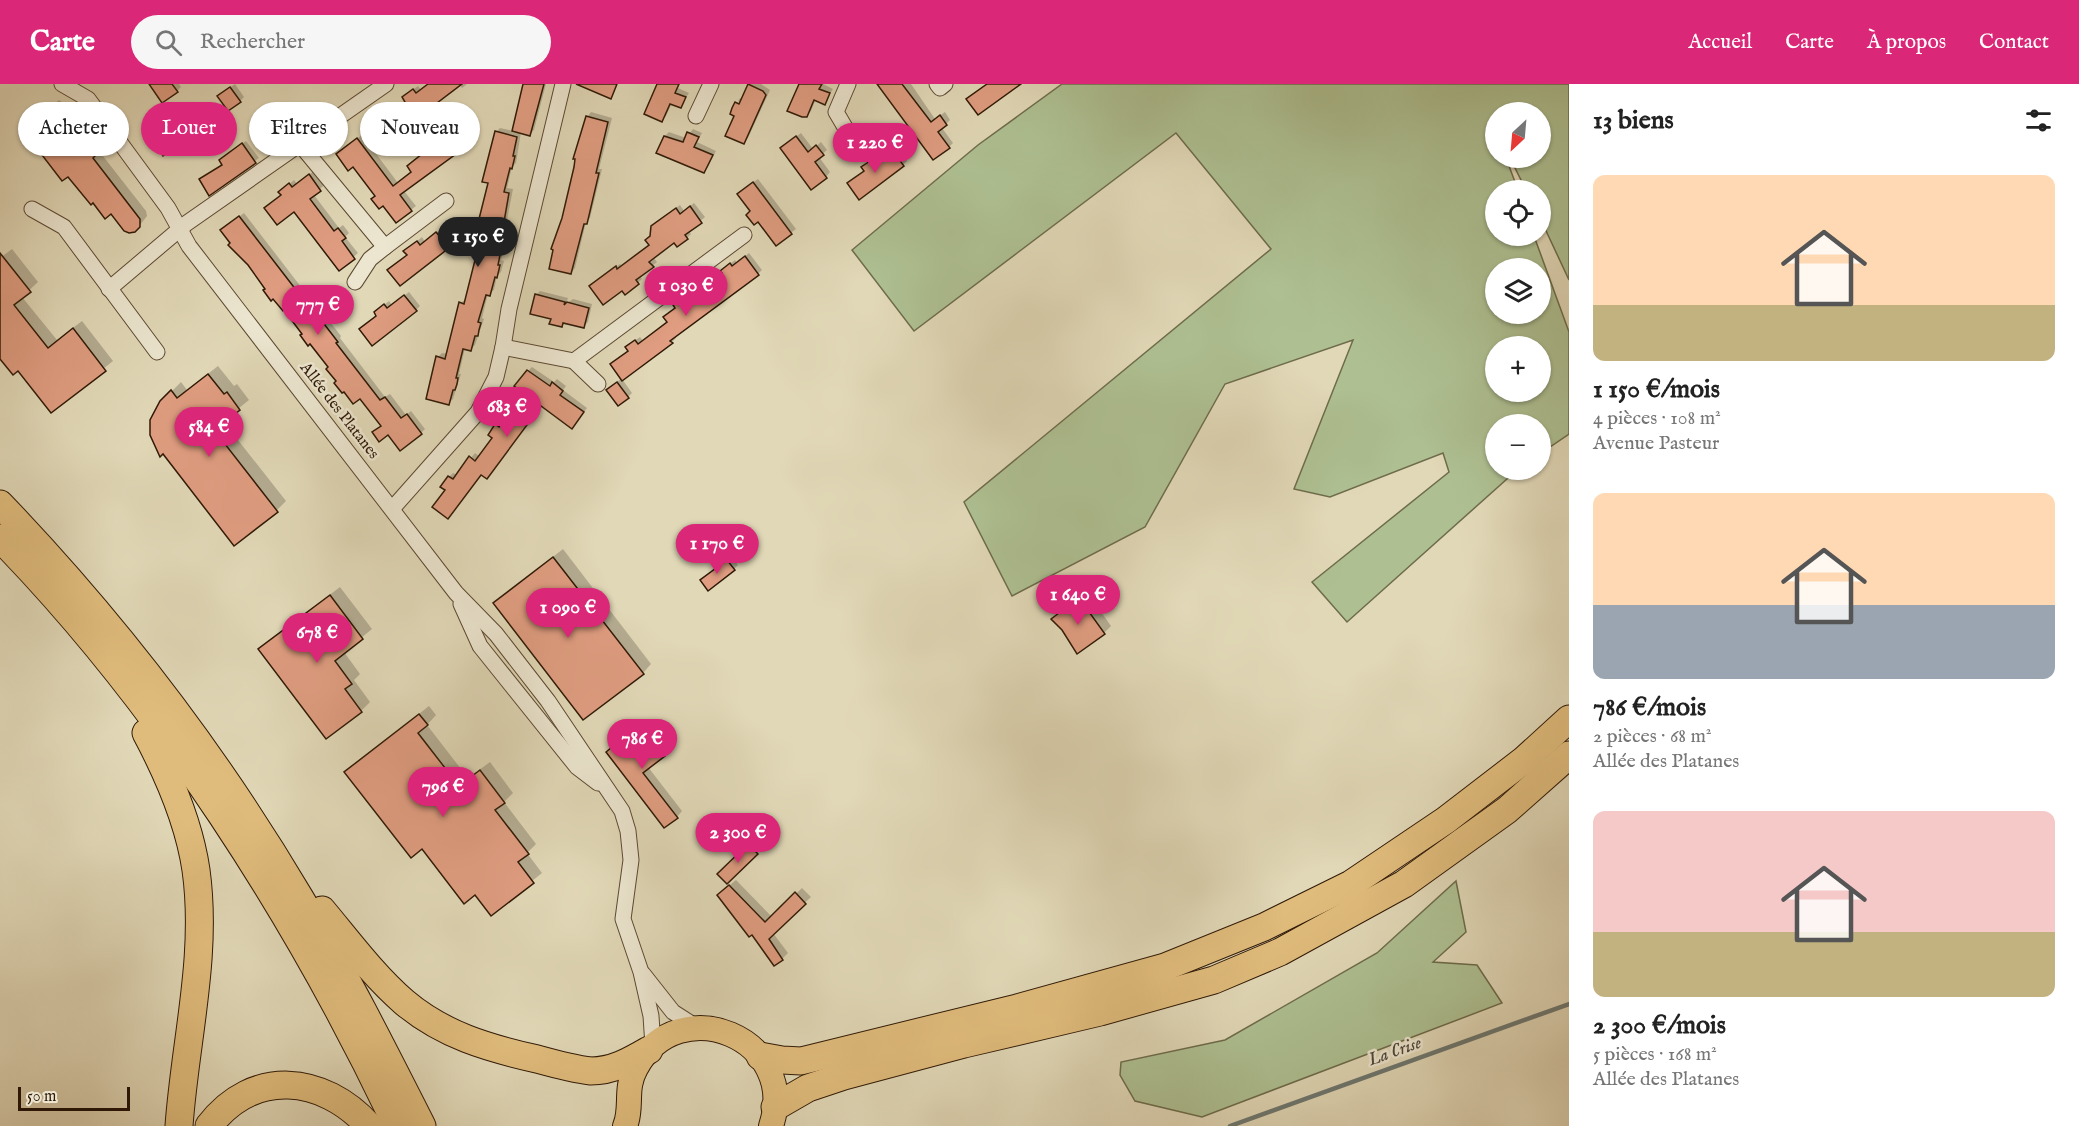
<!DOCTYPE html>
<html lang="fr">
<head>
<meta charset="utf-8">
<style>
	body { margin:0; font-family:"IM FELL English",serif; background:#f6f6f6; color:#222; height:100vh; display:flex; flex-direction:column; font-size:22px; white-space:nowrap }
	* { box-sizing:border-box; margin:0 }
	p { font-size:20px; color:#767676 }
	.icon { flex:none; width:33px; height:33px; fill:none; stroke:currentColor; stroke-width:2; stroke-linecap:round; stroke-linejoin:round }
	.map { position:relative; flex:1; overflow:hidden }
	.drawer { display:flex; flex-direction:column; background:#fff; width:510px }
	.drawer>* { flex:none }
	.hud { position:absolute; left:18px; top:18px; width:570px; height:54px; display:flex; gap:12px }
	.needle { width:39px; rotate:206deg }
	.controls { position:absolute; left:1485px; top:18px; display:grid; gap:12px }
	.controls a { display:grid; place-items:center; width:66px; height:66px; border-radius:50%; background:#fff; box-shadow:0 2px 4px #0004; font-size:30px }
	.scale { position:absolute; left:18px; bottom:15px; width:112px; box-sizing:border-box; padding-left:6px; border:3px solid #2f1906; border-top:0; font-size:16px; line-height:21px; white-space:nowrap; color:#2f1906; -webkit-text-stroke:4px #ece6d0; paint-order:stroke }
	.price { position:absolute; translate:-50% -51px; padding:0 14px; border-radius:21px; background:#db2777; color:#fff; font-size:20px; line-height:39px; filter:drop-shadow(0 2px 3px #0008) }
	.price::after { content:''; position:absolute; left:50%; top:36px; width:18px; height:14px; margin-left:-9px; background:inherit; clip-path:polygon(0 0,100% 0,50% 100%) }
	.price.current { background:#222; color:#fff }
	ul { padding:0; list-style:none }
	li { display:grid; align-content:center; gap:12px; height:318px; padding:0 24px }
	li span { display:grid; place-items:center; height:186px; border-radius:12px; color:#555 }
	li>.icon { margin-inline-start:auto }
	span .icon { width:108px; height:108px; fill:#fffc; stroke-width:1 }
	li b { font-size:26px }
	h2 { display:flex; justify-content:space-between; align-items:center; height:72px; padding:0 24px; font-size:26px }
	.tag { padding:0 21px; border-radius:27px; background:#fff; box-shadow:0 2px 4px #0004; font-size:21px; line-height:54px }
	.tag.current { background:#db2777; color:#fff }
	header { display:flex; align-items:center; gap:36px; box-sizing:border-box; height:84px; padding:0 30px; background:#db2777; color:#fff }
	header strong { font-size:28px }
	nav { display:flex; gap:33px; margin-inline-start:auto; font-size:21px }
	.search { width:420px; height:54px; background:#f6f6f6; display:flex; align-items:center; gap:15px; box-sizing:border-box; padding:0 21px; border-radius:33px; color:#767676; font-size:22px }
	main { display:flex; flex:1; min-height:0 }
	.map>svg:first-child { display:block }
	.green { fill:#aec092; stroke:#6e6c4c; stroke-width:1.5; fill-rule:evenodd }
	.shadow { fill:#0003 }
	.lines { fill:none; stroke-linecap:round; stroke-linejoin:round }
	.stream { stroke:#6e7871; stroke-width:4.5 }
	.building { fill:#e09d81; stroke:#2f1906; stroke-width:1.5 }
	.street-casing { stroke:#5c4932; stroke-width:17 }
	.primary-casing { stroke:#2f1906; stroke-width:26 }
	.highway-casing { stroke:#2f1906; stroke-width:29 }
	.street { stroke:#ece6d0; stroke-width:15 }
	.primary { stroke:#e0bc7c; stroke-width:24 }
	.highway { stroke:#e0bc7c; stroke-width:27 }
	.labels { text-anchor:middle; dominant-baseline:central; stroke-width:5; stroke-linejoin:round; paint-order:stroke }
	.street-label { font-size:16px; fill:#2f1906; stroke:#ece6d0 }
	.water-label { font-size:18px; font-style:italic; fill:#4e483c; stroke:#ece6d0 }
</style>
</head>
<body>
<header>
<strong>Carte</strong>
<div class="search"><svg class="icon" aria-label="search" viewBox="0 0 24 24"><circle cx="10" cy="10" r="6"/><path d="M15 15l6 6"/></svg>Rechercher</div>
<nav><a>Accueil</a><a>Carte</a><a>À propos</a><a>Contact</a></nav>
</header>
<main>
<div class="map">
<svg width="1569" height="1042" viewBox="0 0 1569 1042">
	<rect width="100%" height="100%" fill="#e1d8b7"/>
	<filter id="stains"><feTurbulence type="fractalNoise" baseFrequency=".00333" numOctaves="4"/><feColorMatrix values="0 0 0 0 .2 0 0 0 0 .09 0 0 0 0 .02 0 0 0 .5 -.17"/></filter>
	<radialGradient id="worn" r=".72"><stop offset=".6" stop-color="#630" stop-opacity="0"/><stop offset="1" stop-color="#630" stop-opacity=".3"/></radialGradient>
	<g class="green">
		<path d="M1062,0H1569V196L1541,136L1540,106H1526L1510,74H1540V28H1496V74H1506L1518,106H1496V152H1534L1569,248V350L1541,369L1540,340H1496V386H1517L1347,538L1312,498L1449,388L1443,369L1330,413L1294,405L1353,256L1225,300L1145,443L1012,512L964,418L1271,165L1176,49L914,247L852,166L978,61ZM1540,184V230H1496V184ZM1496,262H1540V308H1496Z"/>
		<path d="M1456,797L1466,848L1433,878L1477,881L1502,919L1202,1033L1135,1017L1120,991L1121,978L1225,956L1377,869Z"/>
	</g>
	<g class="shadow">
		<path d="M151,0H179L181,3L177,7Z"/>
		<path d="M235,0L244,13L240,17L224,8Z"/>
		<path d="M429,0H467L462,4L460,1L407,17L408,9L418,2L421,6Z"/>
		<path d="M525,0H546L534,46L530,50L521,48L516,79L512,83L507,104L513,105L503,157H506L501,176L504,177L501,188L497,192L494,206L488,210L482,234L484,235L475,261L471,265L465,264L459,290H461L453,315L449,319L438,273L442,269L448,270L460,219L467,215L479,167L496,48L500,44L513,47Z"/>
		<path d="M658,0H680L678,4L689,9L680,22L672,19L666,32L662,36Z"/>
		<path d="M750,0H761L770,6L748,54L744,58L747,21L738,17L740,14L743,16Z"/>
		<path d="M801,0H823L833,5L824,19L816,15L811,27L806,32Z"/>
		<path d="M879,0H911L935,35L945,28L950,36L942,44L953,59L949,63Z"/>
		<path d="M59,16L78,30L103,62L99,67L146,127L147,132L136,146L31,39Z"/>
		<path d="M591,28L612,34L599,85H602L590,134L586,138L575,184L571,189L564,135L587,33Z"/>
		<path d="M180,41L187,52L183,56L160,54Z"/>
		<path d="M693,45L702,49L697,58L716,67L708,83L704,87L665,52L669,48L686,54Z"/>
		<path d="M452,47L463,61L404,107L416,122L397,137L342,66L362,51L398,99L413,87V78Z"/>
		<path d="M801,49L813,65L821,58L827,66L819,73L830,88L826,93L786,60Z"/>
		<path d="M246,57L259,74L209,110L200,95L223,80L224,72Z"/>
		<path d="M897,63L907,77L903,81L865,86L867,79L877,72L880,76Z"/>
		<path d="M314,87L324,101L314,111L339,144L343,141L349,149L345,153L358,169L340,185L283,111L285,104L294,96L297,100Z"/>
		<path d="M758,95L796,145L776,160L751,127L743,106Z"/>
		<path d="M694,119L705,133L689,147L691,150L687,154L678,161L675,157L653,173L657,178L640,192L642,195L638,199L625,209L622,205L595,199L620,180L622,182L650,161L657,138L680,121L684,127Z"/>
		<path d="M244,129L315,221L316,220L341,252L340,254L385,313L390,310L406,331L411,327L425,345L421,349H388L378,344L382,341L360,313L338,297L330,283L267,205L227,142Z"/>
		<path d="M441,145L452,159L448,163H410L422,153L425,158Z"/>
		<path d="M12,165L38,198L22,213L57,256L82,237L113,277L51,327L18,285L0,273V174Z"/>
		<path d="M749,169L762,186L758,190L674,252L676,254L672,258L622,295L632,309L628,313L612,302L622,294L631,259L640,253L643,257L668,238L676,223L675,221L679,217L705,203L723,189L726,183L735,176L737,179Z"/>
		<path d="M540,207L568,214L566,220L573,215L592,220L588,238L584,242L566,238L562,242L552,234L536,211Z"/>
		<path d="M409,208L420,222L416,226L378,232L380,224L389,217L392,221Z"/>
		<path d="M218,282L234,302L237,300L249,316L223,337L286,417L277,426L166,313L181,298L187,306Z"/>
		<path d="M532,283L554,298L557,295L566,302L563,306L587,324L576,339L541,320L482,389L448,434L447,405L449,393L453,389L457,391L475,369L480,373L494,353L496,341L501,337L504,340L527,309L528,287Z"/>
		<path d="M563,465L651,580L643,589L504,511Z"/>
		<path d="M732,473L738,481L734,485L706,492Z"/>
		<path d="M340,503L372,545L344,568L360,590L354,596L370,618L361,627L270,556Z"/>
		<path d="M1087,508L1111,542L1104,549L1064,546L1053,535Z"/>
		<path d="M429,622L436,631L427,641L468,694L490,678L513,709L504,718L536,760L527,769L542,789L491,830L475,809L422,763L346,688Z"/>
		<path d="M646,636L670,665L648,683L682,727L677,733L613,662Z"/>
		<path d="M753,757L761,765L727,798L719,790Z"/>
		<path d="M736,796L772,833L802,804L811,813L773,849L788,869L782,875L724,806Z"/>
	</g>
	<g class="lines">
		<path class="stream" d="M1230,1042L1569,920"/>
	</g>
	<g class="building">
		<path d="M149,0H172L178,8L162,19Z"/>
		<path d="M428,0H462L387,57L375,41L405,18L402,13L413,5L416,9Z"/>
		<path d="M523,0H544L530,52L512,47Z"/>
		<path d="M576,0H617L611,15Z"/>
		<path d="M657,0H679L675,9L686,13L681,24L670,20L662,38L644,30Z"/>
		<path d="M748,0L763,7L766,11L744,60L725,52L734,32L730,30L732,24L735,18L739,20Z"/>
		<path d="M799,0H822L819,5L830,9L825,21L814,16L807,33H802L787,27Z"/>
		<path d="M877,0H902L931,38L940,31L947,41L938,48L950,64L933,76Z"/>
		<path d="M987,0H1021L978,31L966,15Z"/>
		<path d="M230,3L241,18L228,27L217,12Z"/>
		<path d="M51,22L72,36L97,70L93,74L140,135V143L135,148L129,149L124,147L111,130L105,135L93,119L91,121L68,93L62,97L22,45Z"/>
		<path d="M586,32L608,38L596,89H599L587,140H584L571,190L549,185L553,166L551,165L562,134L574,83L575,75H573Z"/>
		<path d="M175,44L184,57L163,72L154,58Z"/>
		<path d="M495,47L517,53L513,72H515L512,85L510,84L504,108L509,109L500,161H502L498,181H500L497,194L495,193L490,212L486,211L478,238L481,239L479,246L478,252H475L471,267L463,265L456,294H458L457,300L455,306H453L449,321L426,315L436,272L445,275L459,218L464,220L477,168L471,167L488,99L482,98Z"/>
		<path d="M687,48L699,53L694,63L713,71L704,89L656,69L664,52L683,58Z"/>
		<path d="M447,50L460,67L400,111L412,127L396,139L383,122L379,125L371,115L375,112L353,83L348,87L336,70L357,54L393,102L411,88L407,82Z"/>
		<path d="M796,52L808,68L816,61L824,71L815,78L827,94L811,106L780,64Z"/>
		<path d="M242,59L256,79L209,112L199,95L222,81L219,76Z"/>
		<path d="M892,66L904,82L859,116L847,99L864,87L861,83L867,79L872,75L875,79Z"/>
		<path d="M309,90L321,107L310,115L334,147L338,144L346,154L342,157L355,175L339,187L294,128L277,141L264,124L281,111L278,108L289,99L292,103Z"/>
		<path d="M753,98L792,150L776,162L758,138L754,141L746,131L750,127L737,110Z"/>
		<path d="M690,122L702,139L685,151L688,155L677,163L674,159L649,178L654,183L636,196L639,200L625,211L622,207L603,221L589,202L616,182L617,185L649,161L645,156L650,152L651,142L676,124L680,130Z"/>
		<path d="M239,132L310,224L311,223L338,258L336,259L380,316L385,313L401,334L407,330L422,350L400,367L388,351L379,358L372,348L381,342L360,315L353,320L344,308L342,309L334,299L336,297L326,285L328,283L310,260L308,262L300,251L302,250L284,226L283,227L273,215L271,217L263,206L265,205L248,181L228,161L230,159L220,146Z"/>
		<path d="M436,148L449,164L400,202L387,186L407,171L403,167L417,157L420,161Z"/>
		<path d="M0,169L31,208L14,221L48,264L73,244L106,287L51,329L18,287L13,291L0,275Z"/>
		<path d="M745,172L759,191L670,257L673,259L622,297L610,280L628,267L625,263L635,256L638,260L667,238L663,233L675,224L673,221L699,207L722,189L720,187L730,179L732,182Z"/>
		<path d="M535,210L565,218L564,221L567,218L589,224L584,244L563,239L562,243L549,240L551,235L530,230Z"/>
		<path d="M404,211L417,227L372,262L359,245L376,232L374,228L384,220L387,224Z"/>
		<path d="M527,286L550,302L552,298L563,307L560,311L584,328L572,345L541,322L487,395L481,391L448,435L432,423L445,406L440,403L448,392L453,395L469,372L475,377L492,354L488,351L495,340L499,343L525,310L514,302Z"/>
		<path d="M208,290L224,310L227,308L240,326L214,346L278,428L234,462L163,370L160,373L150,351V336L160,317L171,306L177,314Z"/>
		<path d="M617,298L629,314L618,322L606,306Z"/>
		<path d="M553,473L644,590L583,636L493,519Z"/>
		<path d="M727,476L735,486L708,507L700,496Z"/>
		<path d="M330,511L363,555L335,577L352,600L345,605L362,628L326,655L258,565Z"/>
		<path d="M1079,514L1105,550L1077,570L1062,546L1051,535Z"/>
		<path d="M419,630L428,641L418,649L459,702L480,686L505,719L495,726L529,770L518,778L534,799L491,832L475,811L464,820L422,765L411,774L344,688Z"/>
		<path d="M640,640L665,672L643,689L678,734L664,744L606,668Z"/>
		<path d="M748,760L758,770L727,800L717,790Z"/>
		<path d="M729,801L765,838L795,808L806,820L769,855L783,876L774,882L752,851L749,853L717,811Z"/>
	</g>
	<g class="lines">
		<g class="street-casing">
			<g id="street">
				<path d="M62,0L88,15L168,124L189,162L456,509L496,550L548,617L622,727L628,747L631,776L623,835L641,888L651,932L653,962"/>
				<path d="M848,0L836,28L849,50"/>
				<path d="M937,0L940,4L945,0"/>
				<path d="M696,32L711,0"/>
				<path d="M299,59L385,163L446,117"/>
				<path d="M32,125L64,143L157,268"/>
				<path d="M355,198L370,175L385,163"/>
				<path d="M109,205L187,139L386,0"/>
				<path d="M503,263L574,277L744,151"/>
				<path d="M574,277L598,300"/>
				<path d="M392,425L478,328L496,293L503,263L509,225L563,0"/>
				<path d="M461,520L480,562L577,683L598,699"/>
				<path d="M643,890L673,928L698,944"/>
			</g>
		</g>
		<g class="primary-casing">
			<path id="primary" d="M625,1042C633,1024 624,1005 636,984C679,904 800,955 771,1042"/>
		</g>
		<g class="highway-casing">
			<g id="highway">
				<path d="M0,420C114,539 216,672 300,814C344,888 383,965 422,1042"/>
				<path d="M0,454C162,620 298,833 397,1042"/>
				<path d="M146,649C169,692 189,738 196,786C208,872 185,957 179,1042"/>
				<path d="M322,826C348,857 373,891 404,918C443,951 488,964 537,975C555,980 573,985 591,987C613,987 630,977 649,966"/>
				<path d="M760,972L782,976L801,977L1017,924L1165,883L1264,843L1351,800L1446,736L1524,676L1569,635"/>
				<path d="M775,1023L808,1004L844,992L964,960L1100,928L1214,896L1280,868L1404,800L1507,726L1569,671"/>
				<path d="M209,1042C253,984 323,991 369,1042"/>
			</g>
		</g>
		<use href="#street" class="street"/>
		<use href="#primary" class="primary"/>
		<use href="#highway" class="highway"/>
	</g>
	<g class="labels">
		<g class="street-label">
			<text transform="translate(339 327) rotate(52)">Allée des Platanes</text>
		</g>
		<g class="water-label">
			<text transform="translate(1395 968) rotate(-20)">La Crise</text>
		</g>
	</g>
	<rect width="100%" height="100%" filter="url(#stains)"/>
	<rect width="100%" height="100%" fill="url(#worn)"/>
</svg>
<div class="controls">
<a><svg class="needle" viewBox="-14 -14 28 28"><path d="M0-13l5 13h-10z" fill="#e53935"/><path d="M0 13l5-13h-10z" fill="#767676"/></svg></a>
<a><svg class="icon" aria-label="locate" viewBox="0 0 24 24"><circle cx="12" cy="12" r="6"/><path d="M12 2v4M12 18v4M2 12h4M18 12h4"/></svg></a>
<a><svg class="icon" aria-label="layers" viewBox="0 0 24 24"><path d="M12 4l9 5-9 5-9-5zM3 14l9 5 9-5"/></svg></a>
<a>+</a>
<a>−</a>
</div>
<div class="scale">50 m</div>
<b class="price" style="left:875px;top:90px">1 220 €</b>
<b class="price current" style="left:478px;top:184px">1 150 €</b>
<b class="price" style="left:686px;top:233px">1 030 €</b>
<b class="price" style="left:318px;top:252px">777 €</b>
<b class="price" style="left:507px;top:354px">683 €</b>
<b class="price" style="left:209px;top:374px">584 €</b>
<b class="price" style="left:717px;top:491px">1 170 €</b>
<b class="price" style="left:1078px;top:542px">1 640 €</b>
<b class="price" style="left:568px;top:555px">1 090 €</b>
<b class="price" style="left:317px;top:580px">678 €</b>
<b class="price" style="left:642px;top:686px">786 €</b>
<b class="price" style="left:443px;top:734px">796 €</b>
<b class="price" style="left:738px;top:780px">2 300 €</b>
<div class="hud">
<a class="tag">Acheter</a>
<a class="tag current">Louer</a>
<a class="tag">Filtres</a>
<a class="tag">Nouveau</a>
</div>
</div>
<section class="drawer">
<h2>13 biens<svg class="icon" aria-label="filters" viewBox="0 0 24 24"><path d="M4 7h16M4 17h16"/><circle cx="9" cy="7" r="2"/><circle cx="15" cy="17" r="2"/></svg></h2>
<ul>
<li><span style="background:linear-gradient(#ffd9b3 70%,#c2b280 0)"><svg class="icon" aria-label="home" viewBox="0 0 24 24"><path d="M3 11l9-7 9 7M6 9v11h12V9"/></svg></span><div><b>1 150 €/mois</b><p>4 pièces · 108 m²</p><p>Avenue Pasteur</p></div></li>
<li><span style="background:linear-gradient(#ffd9b3 60%,#9aa5b1 0)"><svg class="icon" aria-label="home" viewBox="0 0 24 24"><path d="M3 11l9-7 9 7M6 9v11h12V9"/></svg></span><div><b>786 €/mois</b><p>2 pièces · 68 m²</p><p>Allée des Platanes</p></div></li>
<li><span style="background:linear-gradient(#f6c9c9 65%,#c2b280 0)"><svg class="icon" aria-label="home" viewBox="0 0 24 24"><path d="M3 11l9-7 9 7M6 9v11h12V9"/></svg></span><div><b>2 300 €/mois</b><p>5 pièces · 168 m²</p><p>Allée des Platanes</p></div></li>
</ul>
</section>
</main>
</body>
</html>
